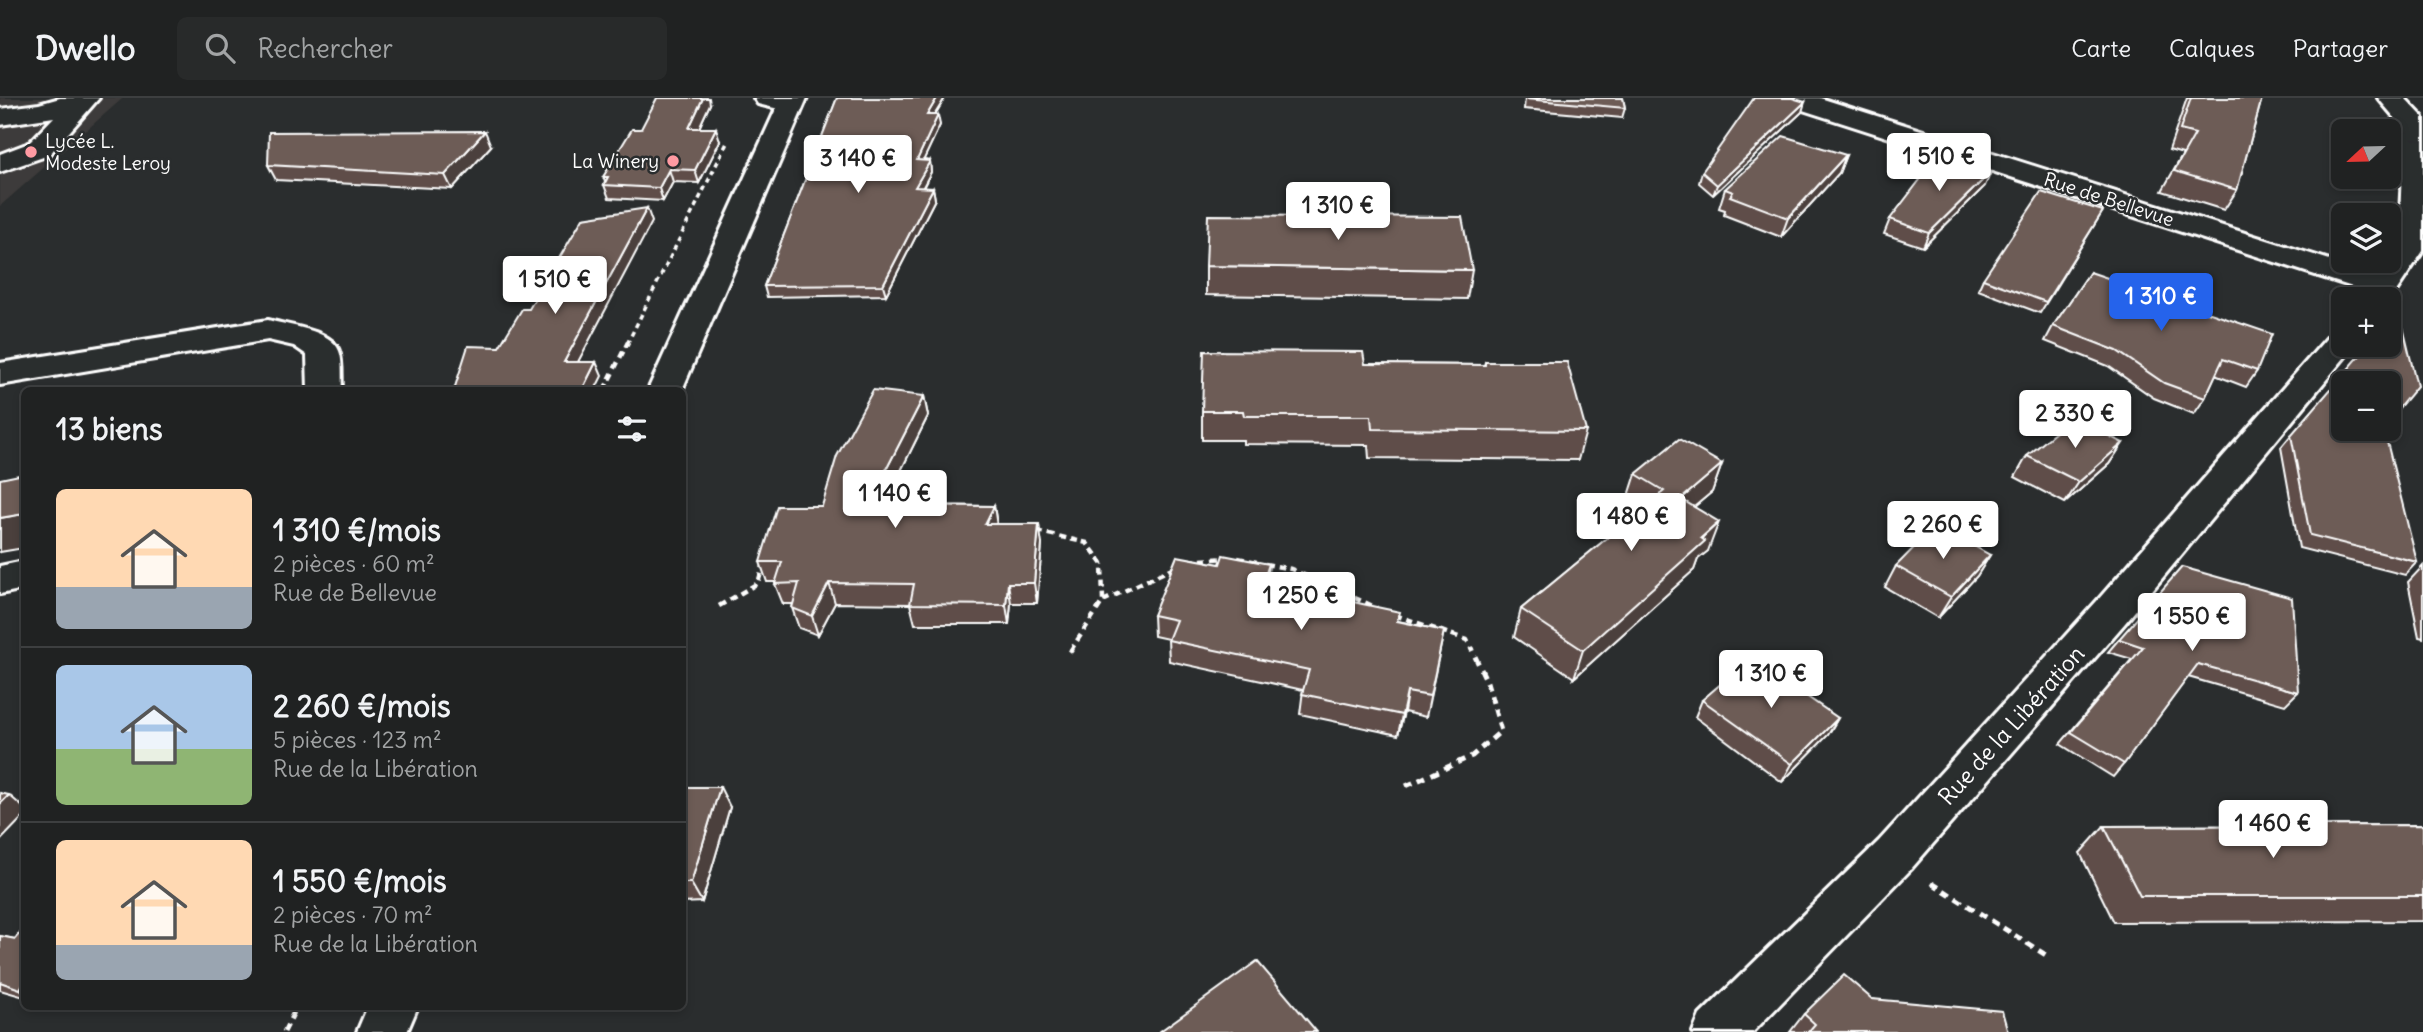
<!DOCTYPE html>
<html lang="fr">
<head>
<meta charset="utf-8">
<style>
	body { margin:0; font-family:Delius,sans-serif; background:#282a2a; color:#f1f3f6; height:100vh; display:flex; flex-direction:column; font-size:26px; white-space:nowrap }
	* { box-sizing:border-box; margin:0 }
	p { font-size:23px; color:#a2a4a5 }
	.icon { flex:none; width:38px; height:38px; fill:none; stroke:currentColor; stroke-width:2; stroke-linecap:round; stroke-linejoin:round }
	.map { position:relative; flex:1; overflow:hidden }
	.details { position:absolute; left:21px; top:289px; width:665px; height:623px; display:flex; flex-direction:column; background:#202222; border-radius:10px; box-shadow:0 4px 10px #0003,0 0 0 2px #3d3f40 }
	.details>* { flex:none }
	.needle { width:46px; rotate:248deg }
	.tools { position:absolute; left:2331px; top:21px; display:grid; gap:14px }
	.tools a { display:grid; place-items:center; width:70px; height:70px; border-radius:10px; background:#202222; box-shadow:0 4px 10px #0003,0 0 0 2px #3d3f40; font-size:35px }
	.price { position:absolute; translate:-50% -60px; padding:0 16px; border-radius:7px; background:#fff; color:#222; font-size:23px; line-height:46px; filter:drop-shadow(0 2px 4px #0008) }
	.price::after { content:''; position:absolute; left:50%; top:42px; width:21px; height:16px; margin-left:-10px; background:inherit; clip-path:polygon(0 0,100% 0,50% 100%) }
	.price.selected { background:#2563eb; color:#fff }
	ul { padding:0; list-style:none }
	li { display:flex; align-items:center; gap:21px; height:175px; padding:0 35px }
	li+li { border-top:2px solid #3d3f40 }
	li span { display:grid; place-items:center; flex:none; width:196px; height:140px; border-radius:10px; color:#555 }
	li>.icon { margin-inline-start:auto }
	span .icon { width:84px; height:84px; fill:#fffc; stroke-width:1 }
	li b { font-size:30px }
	h2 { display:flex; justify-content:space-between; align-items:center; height:84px; padding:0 35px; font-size:30px }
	header { display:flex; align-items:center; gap:42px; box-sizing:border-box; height:98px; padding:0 35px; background:#202222; border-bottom:2px solid #3d3f40 }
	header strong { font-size:33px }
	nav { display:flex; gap:38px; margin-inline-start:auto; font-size:24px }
	.search { width:490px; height:63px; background:#282a2a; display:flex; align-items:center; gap:18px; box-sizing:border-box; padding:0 24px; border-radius:10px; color:#a2a4a5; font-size:26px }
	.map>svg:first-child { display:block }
	.built { fill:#3e3b3a }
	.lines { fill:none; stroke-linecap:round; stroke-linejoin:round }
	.minor-casing { stroke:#fff; stroke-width:6 }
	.major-casing { stroke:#fff; stroke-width:6 }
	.path-far2 { stroke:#fff; stroke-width:3.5; stroke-dasharray:5 4.5; stroke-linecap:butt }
	.path-far1 { stroke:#fff; stroke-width:4.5; stroke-dasharray:7 5; stroke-linecap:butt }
	.path { stroke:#fff; stroke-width:5; stroke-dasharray:8 6; stroke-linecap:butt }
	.minor { fill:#2a2d2e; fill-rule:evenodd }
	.major { fill:#2a2d2e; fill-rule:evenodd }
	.wall { fill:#5e4e4a; stroke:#fff; stroke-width:2 }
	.shaded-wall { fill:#4c403c; stroke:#fff; stroke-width:2 }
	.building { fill:#6d5b56; stroke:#fff; stroke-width:2 }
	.poi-dot { fill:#ff9aa2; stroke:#2a2d2e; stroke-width:2.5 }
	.labels { text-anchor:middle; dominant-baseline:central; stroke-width:5; stroke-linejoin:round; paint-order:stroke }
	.far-poi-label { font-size:19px; fill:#fff; stroke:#2a2d2e; text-anchor:start }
	.far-street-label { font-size:19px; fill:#fff; stroke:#2a2d2e }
	.street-label { font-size:23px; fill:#fff; stroke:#2a2d2e }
</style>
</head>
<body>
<header>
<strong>Dwello</strong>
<div class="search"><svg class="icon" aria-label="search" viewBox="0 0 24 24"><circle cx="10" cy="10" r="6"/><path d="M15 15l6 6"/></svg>Rechercher</div>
<nav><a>Carte</a><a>Calques</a><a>Partager</a></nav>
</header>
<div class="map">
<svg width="2423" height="934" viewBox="0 0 2423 934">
	<rect width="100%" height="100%" fill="#2a2d2e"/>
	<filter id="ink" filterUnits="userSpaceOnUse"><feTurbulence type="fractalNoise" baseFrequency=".0143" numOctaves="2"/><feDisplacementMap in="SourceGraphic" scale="14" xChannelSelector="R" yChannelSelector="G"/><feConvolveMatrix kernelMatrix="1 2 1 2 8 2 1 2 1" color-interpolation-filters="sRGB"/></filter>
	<g filter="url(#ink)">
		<path class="built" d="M0,0H123L0,108Z"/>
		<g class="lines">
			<g class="minor-casing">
				<g id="minor">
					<path d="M60,0H99L49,57L0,74V56L29,45L54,19L0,27V11L39,6Z"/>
					<path d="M754,0H798L804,6L800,12L791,14L758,6Z"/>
					<path d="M1780,0H1820L2377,177L2389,163L2399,141L2404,29L2408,23L2423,22V153L2389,204V201H2359L2365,193L1784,6Z"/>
					<path d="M268,222C286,227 332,232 339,253C343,263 341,281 342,292H308L307,257L294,248L268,242L0,287V265Z"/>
					<path d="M2343,231V247L2354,248L2125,525L1911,771L1753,934H1693L1700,917L1879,743L2097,503L2332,234Z"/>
					<path d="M24,463V491L0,496V468Z"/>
				</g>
			</g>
			<g class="major-casing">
				<g id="major">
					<path d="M781,0H807L682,292H648Z"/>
					<path d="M2378,0H2405L2423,19V43L2413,41Z"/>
					<path d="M368,908H418L407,934H357Z"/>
				</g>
			</g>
			<path class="path-far2" d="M627,246L727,45"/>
			<g class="path-far1">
				<path d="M604,292L628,244"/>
				<path d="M1036,433L1087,445L1102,465L1103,503L1071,552"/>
				<path d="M1238,460L1257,464"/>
				<path d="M1189,463L1226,460"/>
				<path d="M1265,466L1291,471L1377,510"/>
				<path d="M1103,503L1175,469"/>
				<path d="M719,508L758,485L764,465"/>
				<path d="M1395,517L1467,542L1472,552"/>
			</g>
			<g class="path">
				<path d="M1070,554L1073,550"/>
				<path d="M1406,688L1472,658L1501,633L1487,584L1471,550"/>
				<path d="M1932,785L2049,859"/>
				<path d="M284,934L297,908"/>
			</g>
			<use href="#minor" class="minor"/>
			<use href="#major" class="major"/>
		</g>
		<g class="wall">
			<path d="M837,0H945L935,17L940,27L923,62L930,63L931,74L923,90H933L935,101L886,197L767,199L764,188Z"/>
			<path d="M1525,0H1623L1625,10L1622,20L1524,11Z"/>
			<path d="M2187,0H2262L2237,92L2224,112L2162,93L2183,56L2169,52Z"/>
			<path d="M710,6L699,30L720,43L699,85L673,84L663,103L609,100L604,87L605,84L603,79L641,31Z"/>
			<path d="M1802,14L1713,97L1699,85L1702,74Z"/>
			<path d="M491,48L452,91L276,82L268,67Z"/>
			<path d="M1846,57L1839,75L1781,139L1724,117L1725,112L1719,110L1725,91Z"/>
			<path d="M1985,88L1923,149L1884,136L1890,121Z"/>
			<path d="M2103,113L2040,215L1978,192L1983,181Z"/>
			<path d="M1206,168L1472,172L1467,201L1206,197Z"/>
			<path d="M2090,174L2257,273L2246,289L2215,277L2205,300L2194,316L2154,300L2108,268L2045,243L2053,228Z"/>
			<path d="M1485,264L1586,333L1578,362L1369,360L1368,347L1243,346V342H1202V313L1365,266L1484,267Z"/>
			<path d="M924,298L928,318L884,407L994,408L997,426L1042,446L1037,505H1011L1009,526H915L910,506L835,505L818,537L799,530L792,510L793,506H783L775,486L776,484H767L760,464L822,408Z"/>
			<path d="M2291,337L2417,464L2405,477L2299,450L2281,349Z"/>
			<path d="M2123,345L2109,366L2065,405L2015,379L2027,358Z"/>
			<path d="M1722,366L1712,394L1694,409L1708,453L1698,461L1694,472L1574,580L1514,539L1521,511L1640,413L1627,404L1636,376Z"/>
			<path d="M1990,457L1977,478L1938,520L1885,489L1896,468Z"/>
			<path d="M1220,466H1269L1268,476L1309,484L1308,495L1398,523L1444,533L1426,619L1404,614L1398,637L1300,616L1303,592L1169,563L1168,541L1154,538L1153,517Z"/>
			<path d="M2423,468V540L2419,539L2408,484Z"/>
			<path d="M2119,541L2298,594L2285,607L2188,579L2124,666L2113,679L2060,646L2132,561L2108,554Z"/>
			<path d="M1702,602L1838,620L1828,637L1782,684L1695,619Z"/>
			<path d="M682,689L730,709L702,804L682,805Z"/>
			<path d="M2423,727V823L2114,824L2080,755L2104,728Z"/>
			<path d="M24,830V899L0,892V838L15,841Z"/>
			<path d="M1872,901L2008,934H1790L1804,916Z"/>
		</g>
		<g class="shaded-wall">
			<path d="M703,0H709L710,6L693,43L689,30Z"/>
			<path d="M937,0H945L928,27L927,17Z"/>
			<path d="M1805,4L1802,14L1713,97L1717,87Z"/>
			<path d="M938,17L940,27L919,72L917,62Z"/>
			<path d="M716,30L720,43L699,85L695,72Z"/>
			<path d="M485,33L491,48L452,91L445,77Z"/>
			<path d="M1846,57L1839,75L1781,139L1788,120Z"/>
			<path d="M930,63L931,74L917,100L915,89Z"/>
			<path d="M669,71L673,84L663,103L659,90Z"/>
			<path d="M1991,74L1985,88L1923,149L1929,135Z"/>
			<path d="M933,90L935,101L886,197L883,187Z"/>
			<path d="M647,110L652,124L570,279L564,264Z"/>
			<path d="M596,264L602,278L595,292H582Z"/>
			<path d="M924,298L928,318L874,427L868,407Z"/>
			<path d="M2123,345L2109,366L2065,405L2079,384Z"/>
			<path d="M1722,366L1712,394L1670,429L1681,401Z"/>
			<path d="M994,408L997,428L985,426Z"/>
			<path d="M24,416V450L0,454V420Z"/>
			<path d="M1719,424L1708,453L1698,461L1694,472L1574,580L1583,552Z"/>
			<path d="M1039,426L1042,446L1037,505L1034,485Z"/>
			<path d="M1990,457L1977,478L1938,520L1951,499Z"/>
			<path d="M829,485L835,505L818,537L812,518Z"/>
			<path d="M1008,485L1011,505L1009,526L1006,507Z"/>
			<path d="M1407,594L1404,614L1398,637L1402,617Z"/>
			<path d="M1838,620L1828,637L1782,684L1792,666Z"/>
			<path d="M720,689L730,709L702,804L691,785Z"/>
			<path d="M9,697L24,710V718L0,743V706Z"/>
			<path d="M24,884V894L20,891Z"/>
		</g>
		<g class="building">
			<path d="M657,0H703L689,30H716L695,72L669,71L659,90L604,87L608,79H603L632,31H641Z"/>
			<path d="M837,0H937L927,17H938L917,62L930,63L915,89L933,90L883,187L764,188Z"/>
			<path d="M1526,0H1623L1625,10L1526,1Z"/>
			<path d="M1754,0H1792L1805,4L1717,87L1702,74Z"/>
			<path d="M2191,0H2262L2237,92L2174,73L2195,36L2180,32Z"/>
			<path d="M485,33L445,77L268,67L269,34Z"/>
			<path d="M1783,38L1846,57L1788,120L1730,98L1733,94L1725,91Z"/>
			<path d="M1939,57L1991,74L1929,135L1890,121Z"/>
			<path d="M2041,94L2103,113L2046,204L1983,181Z"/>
			<path d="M647,110L564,264H596L582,292H454L468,248L499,249L522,211H529L583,120Z"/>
			<path d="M1208,117L1462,119L1472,172L1206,168Z"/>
			<path d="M2090,174L2272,236L2257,273L2223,261L2205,300L2164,285L2117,253L2053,228Z"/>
			<path d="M2399,212L2417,288L2389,322V285H2343V331H2382L2374,341L2387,344L2417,464L2310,437L2291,337L2369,247H2389V224Z"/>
			<path d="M1204,253L1363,254L1365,266L1485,267V264H1567L1586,333L1372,331L1371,318H1244L1243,313H1202Z"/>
			<path d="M873,292L924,298L868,407L994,408L985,426H1039L1034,485H1008L1006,507L910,506L914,486L829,485L812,518L792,510L799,485L775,486L782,464H760L777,408H822L837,358Z"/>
			<path d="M2073,320L2123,345L2079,384L2027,358Z"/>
			<path d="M1679,341L1722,366L1681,401L1719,424L1701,440L1705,443L1583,552L1521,511L1664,393L1636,376Z"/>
			<path d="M24,376V416L0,420V381Z"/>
			<path d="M1936,427L1990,457L1951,499L1896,468Z"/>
			<path d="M1223,457L1269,466L1266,475L1309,484L1306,494L1400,514L1397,523L1444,533L1430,598L1407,594L1402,617L1302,596L1309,572L1168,542L1176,522L1153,517L1177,458L1220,466Z"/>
			<path d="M2182,469L2292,500L2298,594L2198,566L2124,666L2071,634L2143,549L2119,541Z"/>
			<path d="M1751,560L1838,620L1792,666L1702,602Z"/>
			<path d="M682,689H720L691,785H682Z"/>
			<path d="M0,695L9,697L0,706Z"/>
			<path d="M2423,727V798H2140L2104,728Z"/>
			<path d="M24,830V884L20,891L0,884V838L15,841Z"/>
			<path d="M1257,863L1317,934H1159Z"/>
			<path d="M1844,877L1872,901L2002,913L2008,934H1808L1815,926L1804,916Z"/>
		</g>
	</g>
	<g class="poi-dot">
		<circle cx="31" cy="54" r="7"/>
		<circle cx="673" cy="63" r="7"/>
	</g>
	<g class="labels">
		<g class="far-poi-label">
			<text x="45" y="43">Lycée L.<tspan x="45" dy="22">Modeste Leroy</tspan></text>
			<text x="659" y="63" text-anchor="end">La Winery</text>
		</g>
		<g class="far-street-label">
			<text transform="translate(2109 101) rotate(18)">Rue de Bellevue</text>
		</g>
		<g class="street-label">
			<text transform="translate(2011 627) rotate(-48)">Rue de la Libération</text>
		</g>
	</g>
</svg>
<div class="tools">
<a><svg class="needle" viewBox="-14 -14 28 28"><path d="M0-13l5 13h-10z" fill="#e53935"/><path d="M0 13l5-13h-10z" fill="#a2a4a5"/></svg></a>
<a><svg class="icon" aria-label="layers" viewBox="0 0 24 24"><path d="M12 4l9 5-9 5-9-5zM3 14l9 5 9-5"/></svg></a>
<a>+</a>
<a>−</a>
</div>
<b class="price" style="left:1939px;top:95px">1 510 €</b>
<b class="price" style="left:858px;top:97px">3 140 €</b>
<b class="price" style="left:1338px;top:144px">1 310 €</b>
<b class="price" style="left:555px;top:218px">1 510 €</b>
<b class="price selected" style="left:2161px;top:235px">1 310 €</b>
<b class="price" style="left:2075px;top:352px">2 330 €</b>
<b class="price" style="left:895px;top:432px">1 140 €</b>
<b class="price" style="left:1631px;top:455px">1 480 €</b>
<b class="price" style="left:1943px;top:463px">2 260 €</b>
<b class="price" style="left:1301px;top:534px">1 250 €</b>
<b class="price" style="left:2192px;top:555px">1 550 €</b>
<b class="price" style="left:1771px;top:612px">1 310 €</b>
<b class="price" style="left:2273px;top:762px">1 460 €</b>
<section class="details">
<h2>13 biens<svg class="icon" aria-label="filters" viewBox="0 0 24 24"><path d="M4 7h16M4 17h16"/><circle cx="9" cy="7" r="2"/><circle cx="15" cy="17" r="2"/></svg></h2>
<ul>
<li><span style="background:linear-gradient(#ffd9b3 70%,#9aa5b1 0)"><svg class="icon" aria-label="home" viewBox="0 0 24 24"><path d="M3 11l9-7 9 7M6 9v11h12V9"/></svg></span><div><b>1 310 €/mois</b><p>2 pièces · 60 m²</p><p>Rue de Bellevue</p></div></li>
<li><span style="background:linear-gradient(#a9c7e8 60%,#8fb573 0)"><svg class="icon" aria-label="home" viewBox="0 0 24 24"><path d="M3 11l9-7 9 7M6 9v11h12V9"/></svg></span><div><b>2 260 €/mois</b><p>5 pièces · 123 m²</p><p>Rue de la Libération</p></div></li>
<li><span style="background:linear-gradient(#ffd9b3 75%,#9aa5b1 0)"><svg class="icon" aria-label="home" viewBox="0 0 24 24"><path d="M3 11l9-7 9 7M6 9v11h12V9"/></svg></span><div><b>1 550 €/mois</b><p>2 pièces · 70 m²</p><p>Rue de la Libération</p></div></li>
</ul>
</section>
</div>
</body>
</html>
